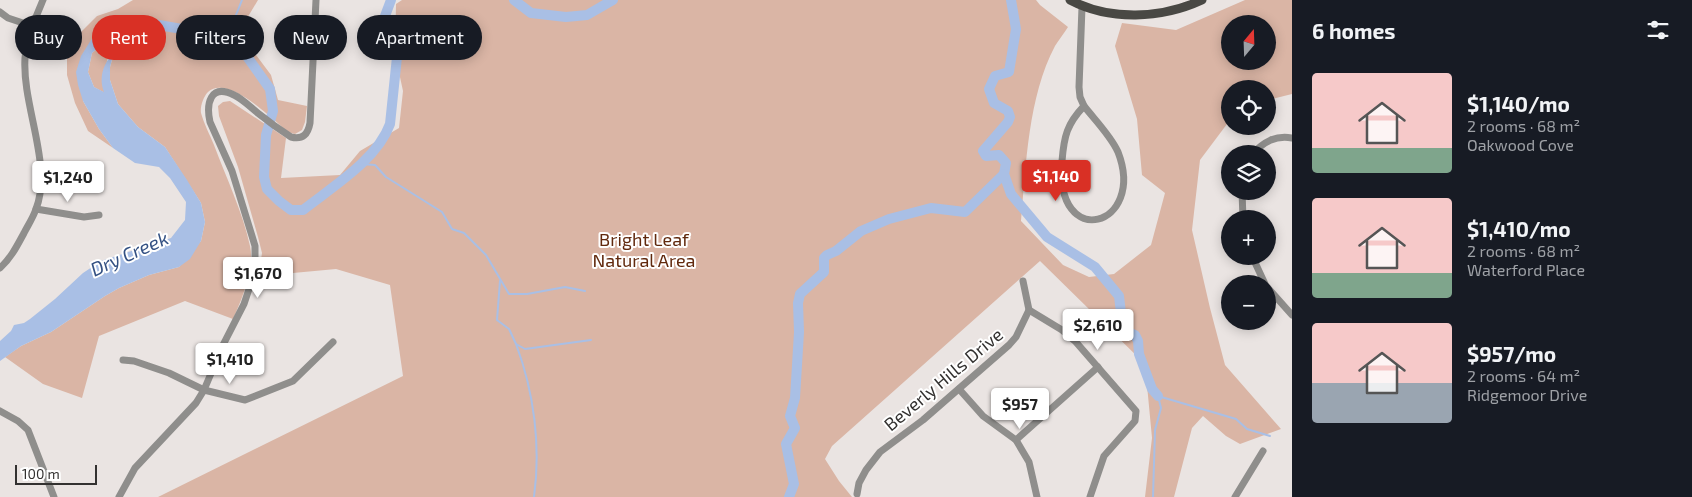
<!DOCTYPE html>
<html lang="en">
<head>
<meta charset="utf-8">
<style>
	body { margin:0; font-family:"Exo 2",sans-serif; background:#20242c; color:#f1f3f6; height:100vh; display:flex; flex-direction:column; font-size:19px; white-space:nowrap }
	* { box-sizing:border-box; margin:0 }
	p { font-size:16px; color:#9ea1a6 }
	.icon { flex:none; width:28px; height:28px; fill:none; stroke:currentColor; stroke-width:2; stroke-linecap:round; stroke-linejoin:round }
	.map { position:relative; flex:1; overflow:hidden }
	.side { display:flex; flex-direction:column; background:#171b24; width:400px }
	.side>* { flex:none }
	.guide { position:absolute; left:15px; top:15px; width:475px; height:45px; display:flex; gap:10px }
	.needle { width:32px; rotate:19deg }
	.fabs { position:absolute; left:1221px; top:15px; display:grid; gap:10px }
	.fabs a { display:grid; place-items:center; width:55px; height:55px; border-radius:50%; background:#171b24; box-shadow:0 2px 12px #0003; font-size:25px }
	.scale { position:absolute; left:15px; bottom:12px; width:82px; box-sizing:border-box; padding-left:5px; border:2px solid #333130; border-top:0; font-size:14px; line-height:18px; white-space:nowrap; color:#333130; -webkit-text-stroke:4px #fff; paint-order:stroke }
	.price { position:absolute; translate:-50% -42px; padding:0 11px; border-radius:5px; background:#fff; color:#222; font-size:16px; line-height:32px; filter:drop-shadow(0 1px 2px #0008) }
	.price::after { content:''; position:absolute; left:50%; top:30px; width:15px; height:11px; margin-left:-8px; background:inherit; clip-path:polygon(0 0,100% 0,50% 100%) }
	.price.selected { background:#d93025; color:#fff }
	ul { padding:0; list-style:none }
	li { display:flex; align-items:center; gap:15px; height:125px; padding:0 20px }
	li span { display:grid; place-items:center; flex:none; width:140px; height:100px; border-radius:5px; color:#555 }
	li>.icon { margin-inline-start:auto }
	span .icon { width:60px; height:60px; fill:#fffc; stroke-width:1 }
	li b { font-size:21px }
	h2 { display:flex; justify-content:space-between; align-items:center; height:60px; padding:0 20px; font-size:21px }
	.chip { padding:0 18px; border-radius:22px; background:#171b24; box-shadow:0 2px 12px #0003; font-size:18px; line-height:45px }
	.chip.selected { background:#d93025; color:#fff }
	main { display:flex; flex:1; min-height:0 }
	.map>svg:first-child { display:block }
	.green { fill:#dab5a5; fill-rule:evenodd }
	.water { fill:#a9bfe5 }
	.lines { fill:none; stroke-linecap:round; stroke-linejoin:round }
	.stream { stroke:#a9bfe5; stroke-width:2 }
	.river { stroke:#a9bfe5; stroke-width:10 }
	.minor { stroke:#8f8e8c; stroke-width:7 }
	.major { stroke:#494844; stroke-width:9 }
	.labels { text-anchor:middle; dominant-baseline:central; stroke-width:4; stroke-linejoin:round; paint-order:stroke }
	.park-label { font-size:18px; fill:#61290d; stroke:#fff }
	.street-label { font-size:18px; fill:#333130; stroke:#fff }
	.water-label { font-size:19px; font-style:italic; fill:#345183; stroke:#fff }
</style>
</head>
<body>
<main>
<div class="map">
<svg width="1292" height="497" viewBox="0 0 1292 497">
	<rect width="100%" height="100%" fill="#eae4e2"/>
	<g class="green">
		<path d="M133,0H258L237,35L250,47L271,75L278,100L307,106L305,122L302,130L295,134L288,132C272,119 228,74 208,92C203,97 200,107 201,113C204,124 210,135 214,145C226,177 243,213 250,246C255,268 242,299 233,319L185,301L99,336L82,398L43,384L5,357L21,346L51,332L105,296L119,288L149,275L179,267L201,241L205,222L201,203L165,147L138,127L118,104L110,80V67L114,53L107,60L105,93L94,87L88,72L92,53L113,36L91,40L83,101L99,129L113,148L88,131L75,103L67,75V51L78,35L97,16L118,9Z"/>
		<path d="M402,0H1036L1040,5L1068,27C1064,33 1059,40 1055,46C1028,97 1026,165 1021,221L1063,265L1089,277L1114,274L1151,245L1165,193L1142,175L1137,119L1115,46L1122,23L1176,30L1245,0H1292V94L1268,100V89H1230V120L1200,160L1192,230L1210,308L1225,365L1281,429L1240,444L1226,436L1203,416L1192,428L1174,497H1145L1152,438L1145,364L1040,261L832,446L825,459L839,481L852,497H158L403,376L390,285L336,269L293,273L260,266L262,253L258,237L238,167L219,116L218,106L223,102L230,101L286,138L281,178L340,175L360,151L399,128L403,91L395,54L396,4ZM1230,24H1268V61H1230Z"/>
	</g>
	<path class="water" d="M112,27L113,35L92,53L88,72L94,87L104,92C98,77 104,63 114,52L110,67V80L118,104L138,127L165,147L187,180L201,203L205,222L201,241L190,259L179,267L149,275L119,288L105,296L51,332L21,346L0,361V341L11,331L14,325L24,323L30,319L55,299L83,273L101,261L171,238L185,220L186,202L170,178L159,167L135,163L113,148L99,129L83,101L78,85L76,72L81,56L91,40Z"/>
	<g class="lines">
		<g class="stream">
			<path d="M222,36L236,15L242,0"/>
			<path d="M361,164L375,165L386,177L442,212L452,229L464,233L486,255L509,294H527L565,287L585,291"/>
			<path d="M500,281L497,320L509,329L516,344L525,349L591,340"/>
			<path d="M516,344C534,392 541,446 534,497"/>
			<path d="M1158,396L1236,419L1247,429L1270,436"/>
			<path d="M1153,497L1155,430L1161,408L1158,396"/>
		</g>
		<g class="river">
			<path d="M514,0L531,13L566,17L587,15L613,0"/>
			<path d="M1011,0L1016,29L1009,72L995,76L989,89L994,103L1008,111L1010,117L1008,122L983,151L986,156L999,155L1006,163L1004,174L1011,194L1047,237L1095,267L1119,296L1123,330L1135,335L1138,341L1139,354L1152,389L1158,396"/>
			<path d="M103,38L113,32L153,24L222,36L246,55L270,89L273,111L266,135L264,177L267,189L279,201L291,210H303C332,187 377,160 390,124L397,57L385,16L391,0"/>
			<path d="M789,497L794,484L786,444L795,428L790,416L795,398L799,332L798,303L800,294L824,272V258L827,255L836,251L861,231L889,219L931,208L965,212L1004,174"/>
		</g>
		<g class="minor">
			<path d="M1082,7L1079,87L1080,97L1084,106"/>
			<path d="M0,12L8,18L32,26"/>
			<path d="M1084,106C1095,120 1111,136 1118,152C1147,227 1054,253 1062,161C1064,136 1067,124 1084,106Z"/>
			<path d="M1252,154C1264,142 1275,135 1292,138"/>
			<path d="M1242,191L1243,219"/>
			<path d="M36,209L84,217L99,215"/>
			<path d="M1252,256L1265,284"/>
			<path d="M0,268C11,258 17,246 24,233C28,225 33,218 36,209C53,165 22,106 25,58C27,37 35,19 43,0"/>
			<path d="M1268,288L1292,315"/>
			<path d="M1029,310L1062,330L1075,341L1136,411L1135,421L1104,456L1090,497"/>
			<path d="M1237,322V321"/>
			<path d="M123,360L134,361L169,373L204,390L245,400L293,381L333,342"/>
			<path d="M959,389L983,416L1016,440L1029,462L1037,497"/>
			<path d="M0,411L18,421L28,430L54,497"/>
			<path d="M1016,440L1098,367"/>
			<path d="M857,494L859,483L866,470L880,452L923,420L1009,345L1016,337L1029,310L1023,281"/>
			<path d="M119,497L135,468L196,403L204,390L223,345L244,304L251,283L255,262V246L252,236L232,171L210,122C206,104 210,83 234,95C243,99 251,108 259,114C269,122 280,130 291,137C303,140 308,134 310,123L316,0"/>
			<path d="M1235,497L1263,451"/>
		</g>
		<path class="major" d="M1070,0C1110,21 1161,19 1202,0"/>
	</g>
	<g class="labels">
		<g class="park-label">
			<text x="644" y="239">Bright Leaf<tspan x="644" dy="21">Natural Area</tspan></text>
		</g>
		<g class="street-label">
			<text transform="translate(943 379) rotate(-40)">Beverly Hills Drive</text>
		</g>
		<g class="water-label">
			<text transform="translate(129 253) rotate(-24)">Dry Creek</text>
		</g>
	</g>
</svg>
<div class="fabs">
<a><svg class="needle" viewBox="-14 -14 28 28"><path d="M0-13l5 13h-10z" fill="#e53935"/><path d="M0 13l5-13h-10z" fill="#9ea1a6"/></svg></a>
<a><svg class="icon" aria-label="locate" viewBox="0 0 24 24"><circle cx="12" cy="12" r="6"/><path d="M12 2v4M12 18v4M2 12h4M18 12h4"/></svg></a>
<a><svg class="icon" aria-label="layers" viewBox="0 0 24 24"><path d="M12 4l9 5-9 5-9-5zM3 14l9 5 9-5"/></svg></a>
<a>+</a>
<a>−</a>
</div>
<div class="scale">100 m</div>
<b class="price selected" style="left:1056px;top:202px">$1,140</b>
<b class="price" style="left:68px;top:203px">$1,240</b>
<b class="price" style="left:258px;top:299px">$1,670</b>
<b class="price" style="left:1098px;top:351px">$2,610</b>
<b class="price" style="left:230px;top:385px">$1,410</b>
<b class="price" style="left:1020px;top:430px">$957</b>
<div class="guide">
<a class="chip">Buy</a>
<a class="chip selected">Rent</a>
<a class="chip">Filters</a>
<a class="chip">New</a>
<a class="chip">Apartment</a>
</div>
</div>
<section class="side">
<h2>6 homes<svg class="icon" aria-label="filters" viewBox="0 0 24 24"><path d="M4 7h16M4 17h16"/><circle cx="9" cy="7" r="2"/><circle cx="15" cy="17" r="2"/></svg></h2>
<ul>
<li><span style="background:linear-gradient(#f6c9c9 75%,#7fa58c 0)"><svg class="icon" aria-label="home" viewBox="0 0 24 24"><path d="M3 11l9-7 9 7M6 9v11h12V9"/></svg></span><div><b>$1,140/mo</b><p>2 rooms · 68 m²</p><p>Oakwood Cove</p></div></li>
<li><span style="background:linear-gradient(#f6c9c9 75%,#7fa58c 0)"><svg class="icon" aria-label="home" viewBox="0 0 24 24"><path d="M3 11l9-7 9 7M6 9v11h12V9"/></svg></span><div><b>$1,410/mo</b><p>2 rooms · 68 m²</p><p>Waterford Place</p></div></li>
<li><span style="background:linear-gradient(#f6c9c9 60%,#9aa5b1 0)"><svg class="icon" aria-label="home" viewBox="0 0 24 24"><path d="M3 11l9-7 9 7M6 9v11h12V9"/></svg></span><div><b>$957/mo</b><p>2 rooms · 64 m²</p><p>Ridgemoor Drive</p></div></li>
</ul>
</section>
</main>
</body>
</html>
